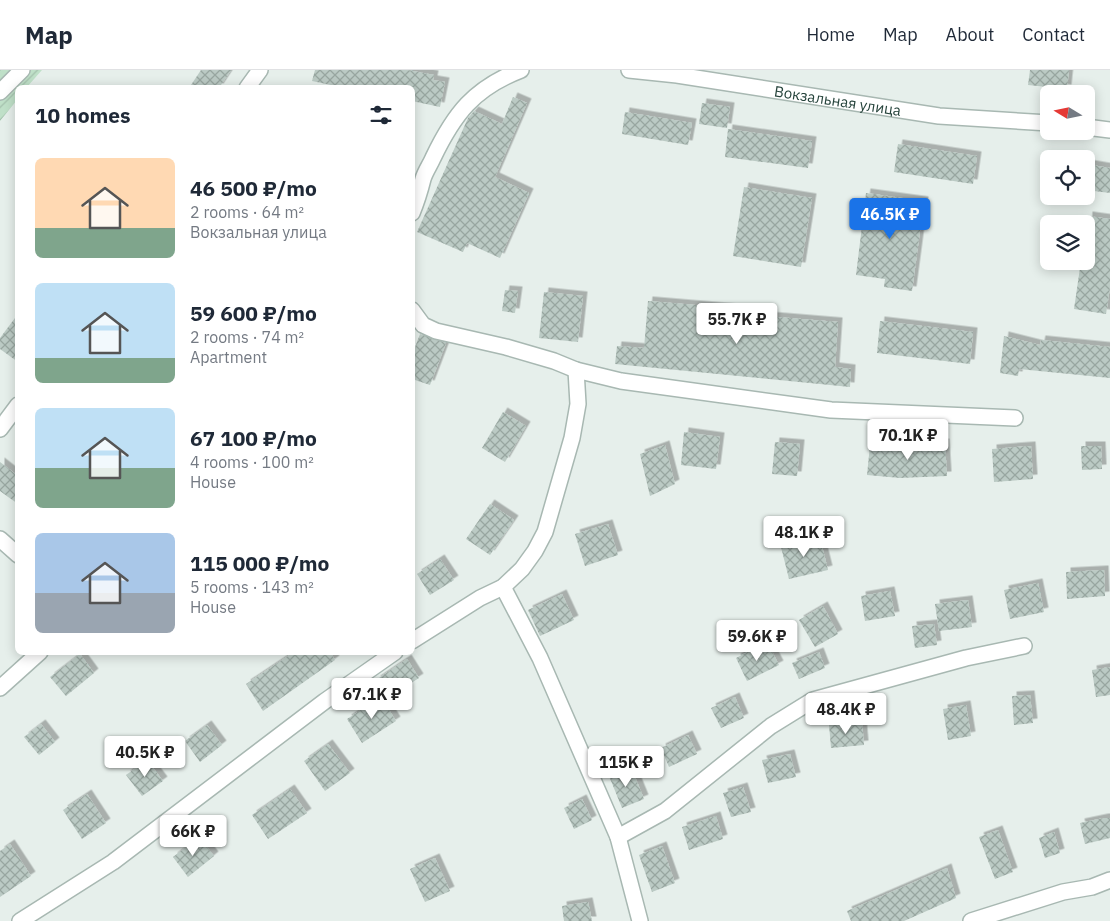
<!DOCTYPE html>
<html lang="en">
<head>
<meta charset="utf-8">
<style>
	body { margin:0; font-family:"IBM Plex Sans",sans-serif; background:#f6f6f7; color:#1f2937; height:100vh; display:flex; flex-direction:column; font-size:19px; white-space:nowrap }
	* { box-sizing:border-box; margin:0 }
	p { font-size:16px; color:#747a83 }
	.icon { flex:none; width:28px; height:28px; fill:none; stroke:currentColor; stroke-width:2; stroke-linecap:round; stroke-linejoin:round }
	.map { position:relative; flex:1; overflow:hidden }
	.details { position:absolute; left:15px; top:15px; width:400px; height:570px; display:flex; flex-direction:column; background:#fff; border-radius:8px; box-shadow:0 2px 12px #0003 }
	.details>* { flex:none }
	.needle { width:32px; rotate:280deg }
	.tools { position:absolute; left:1040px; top:15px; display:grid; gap:10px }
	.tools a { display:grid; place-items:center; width:55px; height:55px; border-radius:8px; background:#fff; box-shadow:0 2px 12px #0003; font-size:25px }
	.price { position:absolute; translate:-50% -42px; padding:0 11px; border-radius:5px; background:#fff; color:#222; font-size:16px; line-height:32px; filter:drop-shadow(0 1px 2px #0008) }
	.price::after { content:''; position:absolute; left:50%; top:30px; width:15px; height:11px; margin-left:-8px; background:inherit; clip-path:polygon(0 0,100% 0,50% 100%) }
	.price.active { background:#1a73e8; color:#fff }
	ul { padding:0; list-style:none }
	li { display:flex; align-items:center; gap:15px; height:125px; padding:0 20px }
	li span { display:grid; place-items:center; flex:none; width:140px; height:100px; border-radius:8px; color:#555 }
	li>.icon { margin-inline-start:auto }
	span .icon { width:60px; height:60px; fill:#fffc; stroke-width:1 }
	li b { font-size:21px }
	h2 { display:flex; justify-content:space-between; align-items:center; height:60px; padding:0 20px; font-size:21px }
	header { display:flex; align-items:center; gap:30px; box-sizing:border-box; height:70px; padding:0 25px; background:#fff; border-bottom:1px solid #e0e1e3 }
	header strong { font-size:24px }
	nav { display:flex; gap:28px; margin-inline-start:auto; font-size:18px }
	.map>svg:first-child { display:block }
	.garden { fill:url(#garden-furrows) }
	.building { fill:url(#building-cross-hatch); filter:url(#shadow) }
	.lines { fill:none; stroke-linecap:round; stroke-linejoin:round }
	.minor-casing { stroke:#a8b8b2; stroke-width:18 }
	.minor { stroke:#fff; stroke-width:15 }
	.labels { text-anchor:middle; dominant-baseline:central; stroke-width:4; stroke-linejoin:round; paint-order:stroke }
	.street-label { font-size:15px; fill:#24423a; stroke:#f7fbf9 }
</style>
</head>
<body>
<header>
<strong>Map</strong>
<nav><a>Home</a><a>Map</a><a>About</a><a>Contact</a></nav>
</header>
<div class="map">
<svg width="1110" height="851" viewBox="0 0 1110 851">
	<defs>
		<pattern id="garden-furrows" width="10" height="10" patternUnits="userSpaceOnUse" patternTransform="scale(1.25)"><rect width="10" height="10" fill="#bfe0c8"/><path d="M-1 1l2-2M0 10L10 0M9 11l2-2" fill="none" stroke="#a4c1ad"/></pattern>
		<pattern id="building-cross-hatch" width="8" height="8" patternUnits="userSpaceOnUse" patternTransform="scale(1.25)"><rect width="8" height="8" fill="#bbcac4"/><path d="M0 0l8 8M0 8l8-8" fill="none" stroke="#98a6a0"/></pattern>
		<filter id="shadow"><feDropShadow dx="4.5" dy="-4.5" stdDeviation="0" flood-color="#0004"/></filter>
	</defs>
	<rect width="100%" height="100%" fill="#e6efeb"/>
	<path class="garden" d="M0,0H42L27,17L18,18L17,30L0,51Z"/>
	<g class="building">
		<path d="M201,0H231L219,18H189Z"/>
		<path d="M315,0H407L434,5L433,10L445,12L440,37L412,31V18H345L312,11Z"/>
		<path d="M1030,0H1069L1067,19L1028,15Z"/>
		<path d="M513,27L527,33L495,107L529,123L500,188L467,173L463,182L417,162L468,48L474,41L502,54Z"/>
		<path d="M702,33L730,37L727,58L699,54Z"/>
		<path d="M625,42L692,53L688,75L622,64Z"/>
		<path d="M728,59L812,71L808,98L725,87Z"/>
		<path d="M898,74L977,86L973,114L894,102Z"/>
		<path d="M1086,94L1110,98V123L1086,120Z"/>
		<path d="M744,117L812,128L801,197L733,186Z"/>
		<path d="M866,123L924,131L912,221L884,217L885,209L856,205Z"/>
		<path d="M1088,146L1110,149V217L1106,244L1074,239L1081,191H1086Z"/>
		<path d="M505,220L518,221L515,243L502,241Z"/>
		<path d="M544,222L583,226L578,272L539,268Z"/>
		<path d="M648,231L743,239L742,244L838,252L835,297L851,299L850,317L615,294L617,276L644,278Z"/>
		<path d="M18,244V292L0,279V268Z"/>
		<path d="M880,251L973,262L970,294L877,283Z"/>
		<path d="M420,264L446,273L430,315L412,309V285Z"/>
		<path d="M1004,266L1040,275L1041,270L1110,277V308L1019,299L1018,306L1000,303Z"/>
		<path d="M503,342L526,356L505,392L482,378Z"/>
		<path d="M684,362L720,367L716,399L681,395Z"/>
		<path d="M775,372L800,374L797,406L772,404Z"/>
		<path d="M945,373L947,406L900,408L867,405L870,375L910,379L909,375Z"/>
		<path d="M665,375L675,414L650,426L640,384Z"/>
		<path d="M1031,376L1033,409L994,412L992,379Z"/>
		<path d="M1081,376H1101L1102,399L1082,400Z"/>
		<path d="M0,392L18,406V434L0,421Z"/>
		<path d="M490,434L514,450L490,485L466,469Z"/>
		<path d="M608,454L618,485L585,496L575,464Z"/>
		<path d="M820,468L828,500L789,509L781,477Z"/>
		<path d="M440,489L454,510L430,525L417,504Z"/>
		<path d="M1104,500L1105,526L1067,529L1066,502Z"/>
		<path d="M1038,513L1044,542L1010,549L1004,520Z"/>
		<path d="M890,521L895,546L865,551L861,526Z"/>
		<path d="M562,524L574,550L540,566L528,540Z"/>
		<path d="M968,530L972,557L939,561L935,534Z"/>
		<path d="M823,536L838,564L815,577L799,550Z"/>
		<path d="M934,554L937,575L915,578L912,556Z"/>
		<path d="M767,572L779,595L747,611L736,588Z"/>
		<path d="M294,582H330L335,590L263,641L246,614Z"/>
		<path d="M819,582L825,598L799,609L792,593Z"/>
		<path d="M80,584L94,603L66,626L50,607Z"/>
		<path d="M407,589L419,608L388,628L376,610Z"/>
		<path d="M1110,597V625L1096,627L1092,600Z"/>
		<path d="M1030,625L1033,653L1014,655L1012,626Z"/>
		<path d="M381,627L396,651L362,673L347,649Z"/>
		<path d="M735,627L744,648L721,658L711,638Z"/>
		<path d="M966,635L971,666L948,670L943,639Z"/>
		<path d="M862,652L864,675L831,678L829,655Z"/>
		<path d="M41,654L55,672L39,685L24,667Z"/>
		<path d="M207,655L222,675L200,692L185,671Z"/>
		<path d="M688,665L697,684L669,697L661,678Z"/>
		<path d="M328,674L350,703L325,721L304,691Z"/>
		<path d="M790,684L796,707L768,713L762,690Z"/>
		<path d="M147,690L163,711L142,726L126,705Z"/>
		<path d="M631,697L644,729L622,738L609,706Z"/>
		<path d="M743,717L751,742L731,747L723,723Z"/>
		<path d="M290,719L307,743L268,769L252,745Z"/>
		<path d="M87,724L106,753L82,769L63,740Z"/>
		<path d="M582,729L592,750L574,759L564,738Z"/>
		<path d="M716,746L723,769L689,780L682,757Z"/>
		<path d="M1104,748H1110V768L1085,774L1080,753Z"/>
		<path d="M998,760L1013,802L995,809L979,767Z"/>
		<path d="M1054,762L1060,783L1045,788L1039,768Z"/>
		<path d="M199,767L214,786L188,807L173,787Z"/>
		<path d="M10,774L31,806L0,827V781Z"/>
		<path d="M662,776L675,813L652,822L639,785Z"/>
		<path d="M435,788L450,821L425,832L410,799Z"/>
		<path d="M947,798L956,828L904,851H851L847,841Z"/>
		<path d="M588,832L592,851H564L562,836Z"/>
	</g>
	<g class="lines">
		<g class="minor-casing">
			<g id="minor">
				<path id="s1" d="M629,0L677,5L939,46L1049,53"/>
				<path d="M247,18L260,0"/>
				<path d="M0,22L22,0"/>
				<path d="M1086,57L1110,60"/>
				<path d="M412,143C417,131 420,121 423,109C425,102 430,95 433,88C454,44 474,18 521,0"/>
				<path d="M412,240L423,255L436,261L506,277L554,291L576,300L621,311L831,340L1015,348"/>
				<path d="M0,359L18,335"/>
				<path d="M0,469L18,485"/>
				<path d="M503,517L540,588L618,767L640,851"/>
				<path d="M412,571L480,528L503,517L522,499L535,481L545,462L572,368L578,334L576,300"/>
				<path d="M0,618L40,582"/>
				<path d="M618,767L665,741L771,656L813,630L966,588L1024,576"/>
				<path d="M20,851L113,792L325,631L395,582"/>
				<path d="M971,851L1063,822L1092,817L1110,810"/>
			</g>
		</g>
		<use href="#minor" class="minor"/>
	</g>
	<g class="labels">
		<g class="street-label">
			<text stroke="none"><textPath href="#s1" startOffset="211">Вокзальная улица</textPath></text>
		</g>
	</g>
</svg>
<div class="tools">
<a><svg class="needle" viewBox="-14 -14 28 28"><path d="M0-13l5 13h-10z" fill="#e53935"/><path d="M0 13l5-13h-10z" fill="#747a83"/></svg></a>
<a><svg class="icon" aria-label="locate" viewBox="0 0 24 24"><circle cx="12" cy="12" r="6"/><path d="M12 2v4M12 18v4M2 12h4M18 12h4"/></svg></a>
<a><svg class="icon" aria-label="layers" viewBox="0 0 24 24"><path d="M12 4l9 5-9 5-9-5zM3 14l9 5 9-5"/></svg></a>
</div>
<b class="price active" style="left:890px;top:170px">46.5K ₽</b>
<b class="price" style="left:737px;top:275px">55.7K ₽</b>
<b class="price" style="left:908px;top:391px">70.1K ₽</b>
<b class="price" style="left:804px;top:488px">48.1K ₽</b>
<b class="price" style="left:757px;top:592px">59.6K ₽</b>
<b class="price" style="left:372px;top:650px">67.1K ₽</b>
<b class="price" style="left:846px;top:665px">48.4K ₽</b>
<b class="price" style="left:145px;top:708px">40.5K ₽</b>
<b class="price" style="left:626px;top:718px">115K ₽</b>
<b class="price" style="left:193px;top:787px">66K ₽</b>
<section class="details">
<h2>10 homes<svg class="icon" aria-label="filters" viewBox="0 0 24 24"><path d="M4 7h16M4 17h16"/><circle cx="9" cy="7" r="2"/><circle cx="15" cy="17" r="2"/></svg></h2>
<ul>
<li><span style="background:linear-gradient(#ffd9b3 70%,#7fa58c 0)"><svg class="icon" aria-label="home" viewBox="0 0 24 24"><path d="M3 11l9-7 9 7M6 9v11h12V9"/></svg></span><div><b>46 500 ₽/mo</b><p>2 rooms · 64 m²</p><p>Вокзальная улица</p></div></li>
<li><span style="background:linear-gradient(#bfe0f5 75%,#7fa58c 0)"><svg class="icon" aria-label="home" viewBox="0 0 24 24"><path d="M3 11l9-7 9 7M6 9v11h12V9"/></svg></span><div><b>59 600 ₽/mo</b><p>2 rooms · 74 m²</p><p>Apartment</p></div></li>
<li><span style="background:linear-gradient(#bfe0f5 60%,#7fa58c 0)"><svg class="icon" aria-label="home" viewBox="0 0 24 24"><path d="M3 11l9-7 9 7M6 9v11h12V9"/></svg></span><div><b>67 100 ₽/mo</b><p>4 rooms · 100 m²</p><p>House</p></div></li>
<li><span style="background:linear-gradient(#a9c7e8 60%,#9aa5b1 0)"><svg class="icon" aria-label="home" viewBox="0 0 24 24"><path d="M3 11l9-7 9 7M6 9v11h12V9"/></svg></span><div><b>115 000 ₽/mo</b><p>5 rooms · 143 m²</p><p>House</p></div></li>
</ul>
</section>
</div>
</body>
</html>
